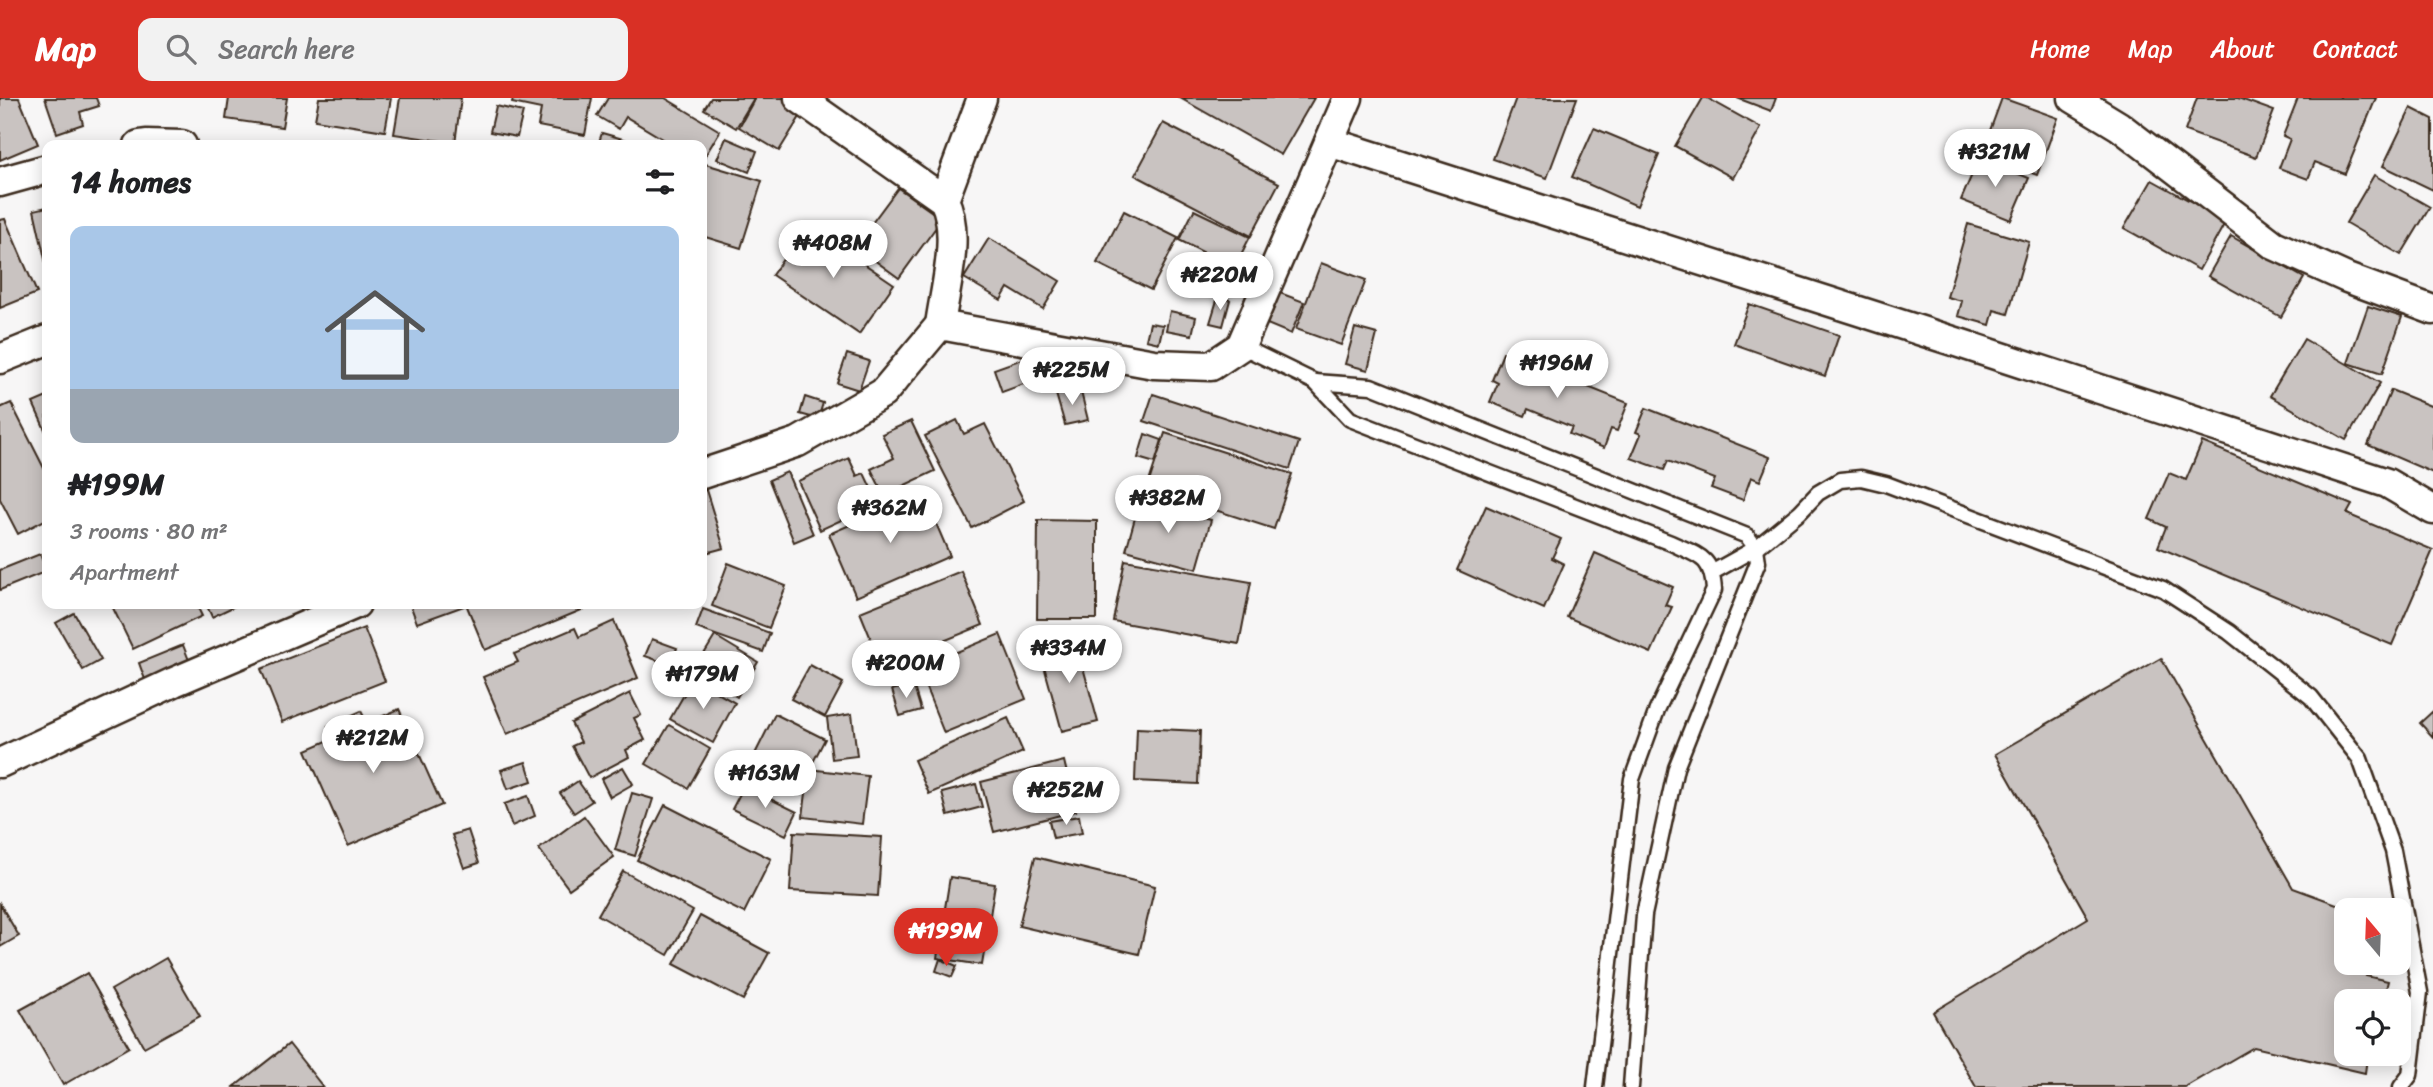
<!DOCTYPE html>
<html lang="en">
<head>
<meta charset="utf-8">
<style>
	body { margin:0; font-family:Sriracha,sans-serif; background:#f2f2f2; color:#202124; height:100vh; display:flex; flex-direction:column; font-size:26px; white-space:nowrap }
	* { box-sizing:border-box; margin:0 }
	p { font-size:23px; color:#757577 }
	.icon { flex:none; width:38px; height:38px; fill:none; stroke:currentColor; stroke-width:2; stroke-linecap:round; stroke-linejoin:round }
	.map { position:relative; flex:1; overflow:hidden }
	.drawer { position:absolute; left:42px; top:42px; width:665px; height:469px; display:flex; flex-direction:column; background:#fff; border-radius:14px; box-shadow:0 4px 18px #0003 }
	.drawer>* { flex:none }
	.needle { width:46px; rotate:341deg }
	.controls { position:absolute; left:2334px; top:800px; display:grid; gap:14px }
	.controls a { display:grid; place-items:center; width:77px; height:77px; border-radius:14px; background:#fff; box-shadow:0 4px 18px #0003; font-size:35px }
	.price { position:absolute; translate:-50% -60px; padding:0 16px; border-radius:24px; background:#fff; color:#222; font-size:23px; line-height:46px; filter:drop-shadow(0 2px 4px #0008) }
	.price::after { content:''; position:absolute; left:50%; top:42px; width:21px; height:16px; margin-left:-10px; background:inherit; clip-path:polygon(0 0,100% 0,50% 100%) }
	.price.on { background:#d93025; color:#fff }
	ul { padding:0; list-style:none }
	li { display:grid; align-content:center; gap:14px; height:371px; padding:0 28px }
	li+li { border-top:2px solid #e0e0e0 }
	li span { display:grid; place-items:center; height:217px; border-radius:14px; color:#555 }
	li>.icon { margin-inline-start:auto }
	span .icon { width:126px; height:126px; fill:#fffc; stroke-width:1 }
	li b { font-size:30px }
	h2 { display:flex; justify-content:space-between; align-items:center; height:84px; padding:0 28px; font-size:30px }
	header { display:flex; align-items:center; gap:42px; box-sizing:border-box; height:98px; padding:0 35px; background:#d93025; color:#fff }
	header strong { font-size:33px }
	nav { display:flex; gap:38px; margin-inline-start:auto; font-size:24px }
	.search { width:490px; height:63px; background:#f2f2f2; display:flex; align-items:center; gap:18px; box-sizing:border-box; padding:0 24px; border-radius:14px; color:#757577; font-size:26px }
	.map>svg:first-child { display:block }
	.building { fill:#c9c3c1; stroke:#3b2a1e; stroke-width:2 }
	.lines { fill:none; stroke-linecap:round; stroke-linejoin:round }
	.service-casing { stroke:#3b2a1e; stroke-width:19 }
	.minor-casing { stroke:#3b2a1e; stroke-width:33 }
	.service { stroke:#fff; stroke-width:14 }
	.minor { stroke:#fff; stroke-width:28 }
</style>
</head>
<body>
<header>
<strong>Map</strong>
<div class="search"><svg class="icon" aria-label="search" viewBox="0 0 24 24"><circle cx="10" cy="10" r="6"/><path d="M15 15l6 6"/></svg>Search here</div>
<nav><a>Home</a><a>Map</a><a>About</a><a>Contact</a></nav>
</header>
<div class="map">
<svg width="2433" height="989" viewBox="0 0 2433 989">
	<rect width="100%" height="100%" fill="#f7f6f6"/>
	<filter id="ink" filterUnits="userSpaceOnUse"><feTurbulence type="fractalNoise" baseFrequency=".0143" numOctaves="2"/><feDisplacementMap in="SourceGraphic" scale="14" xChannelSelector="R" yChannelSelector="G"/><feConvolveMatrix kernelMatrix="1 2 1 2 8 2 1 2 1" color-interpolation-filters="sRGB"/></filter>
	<g filter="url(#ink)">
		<g class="building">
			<path d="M0,0H19L38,46L0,62Z"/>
			<path d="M45,0H96L99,8L80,14L83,26L57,35Z"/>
			<path d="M229,0H287L282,29L226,21Z"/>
			<path d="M319,0H391L385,33L315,22Z"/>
			<path d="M400,0H461L455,45L394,36Z"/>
			<path d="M513,0H592L585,37L538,28L541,11L512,5Z"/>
			<path d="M608,0H665L720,33L702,63V47H673L626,19L619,31L597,18Z"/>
			<path d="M711,0H754L736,30L704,11Z"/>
			<path d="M755,0H791L806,9L779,53L739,29Z"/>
			<path d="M1180,0H1314L1281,57Z"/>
			<path d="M1516,0H1577L1547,80L1493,61Z"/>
			<path d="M1703,0H1707L1761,30L1733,80L1675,48Z"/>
			<path d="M1737,0H1776L1771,13Z"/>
			<path d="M2002,0L2058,20L2037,77L1981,57Z"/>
			<path d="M2197,0H2238L2274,13L2256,59L2185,33Z"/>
			<path d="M2298,0H2376L2345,76L2315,64L2308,81L2279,70L2290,41L2283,38Z"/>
			<path d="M496,8L523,14L517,39L490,34Z"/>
			<path d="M2411,10L2433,21V92L2383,68Z"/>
			<path d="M1163,25L1279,85L1251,138L1135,77Z"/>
			<path d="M1594,30L1659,57L1637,108L1572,79Z"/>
			<path d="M602,35L644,47H598Z"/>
			<path d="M726,40L757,53L749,74L717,61Z"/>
			<path d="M1979,60L2029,80L2011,122L1961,102Z"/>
			<path d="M702,65L762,83L741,150L702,138Z"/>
			<path d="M2374,77L2430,109L2401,157L2346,125Z"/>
			<path d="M2152,82L2226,123L2199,172L2124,130Z"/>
			<path d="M898,90L942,121L899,180L855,148Z"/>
			<path d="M47,109V170L34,112Z"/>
			<path d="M1194,112L1250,139L1234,170L1179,142Z"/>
			<path d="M1124,113L1178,140L1151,192L1097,165Z"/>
			<path d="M5,121L37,195L0,210V122Z"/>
			<path d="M1968,126L2029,144L2008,216L1994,212L1990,227L1958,218L1962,203L1947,199Z"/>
			<path d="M807,127L894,186L859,236L772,177Z"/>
			<path d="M2231,138L2304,180L2281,219L2208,178Z"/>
			<path d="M989,140L1060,183L1043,211L1008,190L1001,202L964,180Z"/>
			<path d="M1321,165L1366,182L1341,247L1296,231Z"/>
			<path d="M1280,195L1304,204L1291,236L1267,226Z"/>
			<path d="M1218,199L1230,202L1223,228L1210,225Z"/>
			<path d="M1749,206L1839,237L1825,278L1734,246Z"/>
			<path d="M2368,208L2402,219L2382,276L2348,265Z"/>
			<path d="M1170,213L1196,219L1192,237L1166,232Z"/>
			<path d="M1150,225L1163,227L1159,245L1146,242Z"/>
			<path d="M1355,230L1377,236L1368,272L1345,266Z"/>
			<path d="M2304,241L2380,285L2346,342L2270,298Z"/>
			<path d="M1503,255L1628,305L1617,333L1611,331L1604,350L1569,336L1572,329L1528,311L1525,318L1490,304L1498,285L1492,282Z"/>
			<path d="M847,256L869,263L859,292L837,285Z"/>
			<path d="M1025,260L1032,283L1002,294L994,271Z"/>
			<path d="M1080,290L1088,322L1065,327L1056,296Z"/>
			<path d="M2391,292L2433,309V375L2368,347Z"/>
			<path d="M1153,296L1299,344L1290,371L1144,323Z"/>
			<path d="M47,299V336L33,305Z"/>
			<path d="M805,299L823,305L818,321L800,316Z"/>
			<path d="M11,305L47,376V421L18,436L0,401V310Z"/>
			<path d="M1646,310L1770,359L1760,383L1751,379L1743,402L1711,390L1715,381L1668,363L1664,372L1631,360L1641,336L1636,334Z"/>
			<path d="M957,322L964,336L985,326L1024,403L972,430L925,338Z"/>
			<path d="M911,323L935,373L884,397L871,371L894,360L882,336Z"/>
			<path d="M1165,335L1292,376L1274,431L1147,390Z"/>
			<path d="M1145,336L1162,342L1155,365L1138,360Z"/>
			<path d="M2202,344L2352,407L2347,416L2433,452L2392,547L2158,449L2166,429L2149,421L2169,375L2186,382Z"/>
			<path d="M849,360L857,378L864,375L878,405L820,432L798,383Z"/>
			<path d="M787,374L813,436L794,444L769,382Z"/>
			<path d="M706,392L724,450L702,456V393Z"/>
			<path d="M923,395L950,458L856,499L829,436Z"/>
			<path d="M1140,402L1211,422L1197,471L1126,452Z"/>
			<path d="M1486,408L1561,441L1552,460L1564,466L1544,511L1457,472Z"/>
			<path d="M1038,422L1097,423V521H1037Z"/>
			<path d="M1595,455L1673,489L1665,507L1672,509L1651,555L1567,519Z"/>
			<path d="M40,456L47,473L0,492V472Z"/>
			<path d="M1125,462L1251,484L1239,546L1113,523Z"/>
			<path d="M728,465L786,488L769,530L712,508Z"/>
			<path d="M961,473L983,527L882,568L860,514Z"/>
			<path d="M111,506H196L202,518L133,551Z"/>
			<path d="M206,506H239L212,519Z"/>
			<path d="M410,506H463L464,508L417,525Z"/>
			<path d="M466,506H596L485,552Z"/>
			<path d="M703,511L770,535L763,554L696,530Z"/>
			<path d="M74,515L101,562L83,572L56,525Z"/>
			<path d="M614,523L638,580L507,636L483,579L518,564L514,556L575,530L579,539Z"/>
			<path d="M364,530L385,583L282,624L261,571Z"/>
			<path d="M1000,536L1026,601L944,635L918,570Z"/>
			<path d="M715,538L758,564L737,599L693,574Z"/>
			<path d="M1075,540L1098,624L1062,633L1039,550Z"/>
			<path d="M652,541L677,550L671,567L645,558Z"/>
			<path d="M183,547L192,570L147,587L139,565Z"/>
			<path d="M2161,560L2293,790L2353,812H2347V864H2368L2366,878L2388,883L2383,903H2347L2346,954L2367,960L2365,975L2254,949L2185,989H1976L1933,914L2088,820L1995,656Z"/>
			<path d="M810,567L843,585L825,619L791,601Z"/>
			<path d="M693,581L735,605L713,645L670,621Z"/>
			<path d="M913,586L921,612L900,618L892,592Z"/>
			<path d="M630,595L641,617L634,620L645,642L626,652L629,659L589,680L572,648L581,644L571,625Z"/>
			<path d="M399,611L442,707L348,748L306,652L334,640L328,628L361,613L367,625Z"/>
			<path d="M2433,613V639L2420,625Z"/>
			<path d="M775,616L825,641L796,697L747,672Z"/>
			<path d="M852,616L857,658L832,661L827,620Z"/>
			<path d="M1008,620L1023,654L929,696L914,662Z"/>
			<path d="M669,627L710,651L688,690L646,666Z"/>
			<path d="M1137,630L1200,633L1198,686L1135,683Z"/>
			<path d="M1064,663L1076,713L994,734L981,684Z"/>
			<path d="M526,664L532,683L508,691L501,672Z"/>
			<path d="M623,669L633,686L610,699L601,681Z"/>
			<path d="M809,671L868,678L862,726L803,719Z"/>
			<path d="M578,683L592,703L574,715L560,695Z"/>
			<path d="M976,686L982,709L948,718L942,695Z"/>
			<path d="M744,688L797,714L786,737L732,711Z"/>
			<path d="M632,695L653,701L635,758L615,752Z"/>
			<path d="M528,698L535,718L512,728L504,706Z"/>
			<path d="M665,707L771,761L744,815L637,762Z"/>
			<path d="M584,718L614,759L569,791L539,751Z"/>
			<path d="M1079,718L1082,735L1053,740L1049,723Z"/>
			<path d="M468,732L479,765L464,770L452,737Z"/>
			<path d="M794,734L882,739L878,798L790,793Z"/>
			<path d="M1035,759L1155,788L1139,856L1019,828Z"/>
			<path d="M623,773L693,813L668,857L598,817Z"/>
			<path d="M950,779L995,786L982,867L937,860Z"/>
			<path d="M0,806L19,838L0,849Z"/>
			<path d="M700,818L769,855L743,902L674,866Z"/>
			<path d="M166,860L200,918L144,949L111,892Z"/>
			<path d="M940,861L957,868L952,879L936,873Z"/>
			<path d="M87,875L129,949L63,987L20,912Z"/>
			<path d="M289,946L323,989H234Z"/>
		</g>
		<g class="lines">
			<g class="service-casing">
				<g id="service">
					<path d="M1241,248L1315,284L1350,321L1671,445C1699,458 1712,458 1714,492L1657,612L1632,681L1595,989"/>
					<path d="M1315,284L1371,288L1747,438L1756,450L1758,464L1676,670L1644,817L1631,989"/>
					<path d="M1713,474L1756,450L1800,414L1818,395L1840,382L1861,380L1886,386L2163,491L2229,534L2311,599L2360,661L2393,753L2420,894L2410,977L2401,989"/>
				</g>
			</g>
			<g class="minor-casing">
				<g id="minor">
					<path d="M799,0L944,102C961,135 945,190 940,227L1154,266L1211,268L1241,248L1348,0"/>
					<path d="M2073,0L2119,28L2274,147L2347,180L2433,212"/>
					<path d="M1329,44L1956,244L2387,385L2433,412"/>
					<path d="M139,47L146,46L182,47"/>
					<path d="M0,84L47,71"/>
					<path d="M944,102L982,0"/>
					<path d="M0,261L47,242"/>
					<path d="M702,376L798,344L883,295L940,227"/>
					<path d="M0,665L174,584L356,506"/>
				</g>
			</g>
			<use href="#service" class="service"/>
			<use href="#minor" class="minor"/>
		</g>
	</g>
</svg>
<div class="controls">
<a><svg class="needle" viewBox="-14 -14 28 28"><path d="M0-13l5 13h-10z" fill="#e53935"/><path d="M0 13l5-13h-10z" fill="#757577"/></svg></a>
<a><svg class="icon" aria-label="locate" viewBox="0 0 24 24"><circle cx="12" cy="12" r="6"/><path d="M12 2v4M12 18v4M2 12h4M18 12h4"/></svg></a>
</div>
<b class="price" style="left:1995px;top:91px">₦321M</b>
<b class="price" style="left:833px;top:182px">₦408M</b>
<b class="price" style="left:1220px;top:214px">₦220M</b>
<b class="price" style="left:1557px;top:302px">₦196M</b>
<b class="price" style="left:1072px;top:309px">₦225M</b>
<b class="price" style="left:1168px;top:437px">₦382M</b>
<b class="price" style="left:890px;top:447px">₦362M</b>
<b class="price" style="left:1069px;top:587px">₦334M</b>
<b class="price" style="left:906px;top:602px">₦200M</b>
<b class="price" style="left:703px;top:613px">₦179M</b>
<b class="price" style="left:373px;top:677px">₦212M</b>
<b class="price" style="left:765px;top:712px">₦163M</b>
<b class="price" style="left:1066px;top:729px">₦252M</b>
<b class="price on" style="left:946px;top:870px">₦199M</b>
<section class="drawer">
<h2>14 homes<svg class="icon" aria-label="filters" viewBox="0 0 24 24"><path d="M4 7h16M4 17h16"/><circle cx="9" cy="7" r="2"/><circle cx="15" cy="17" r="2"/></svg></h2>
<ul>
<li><span style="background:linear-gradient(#a9c7e8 75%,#9aa5b1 0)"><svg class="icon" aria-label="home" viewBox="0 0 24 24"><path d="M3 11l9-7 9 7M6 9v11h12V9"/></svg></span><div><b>₦199M</b><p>3 rooms · 80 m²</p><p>Apartment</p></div></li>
</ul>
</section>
</div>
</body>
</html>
